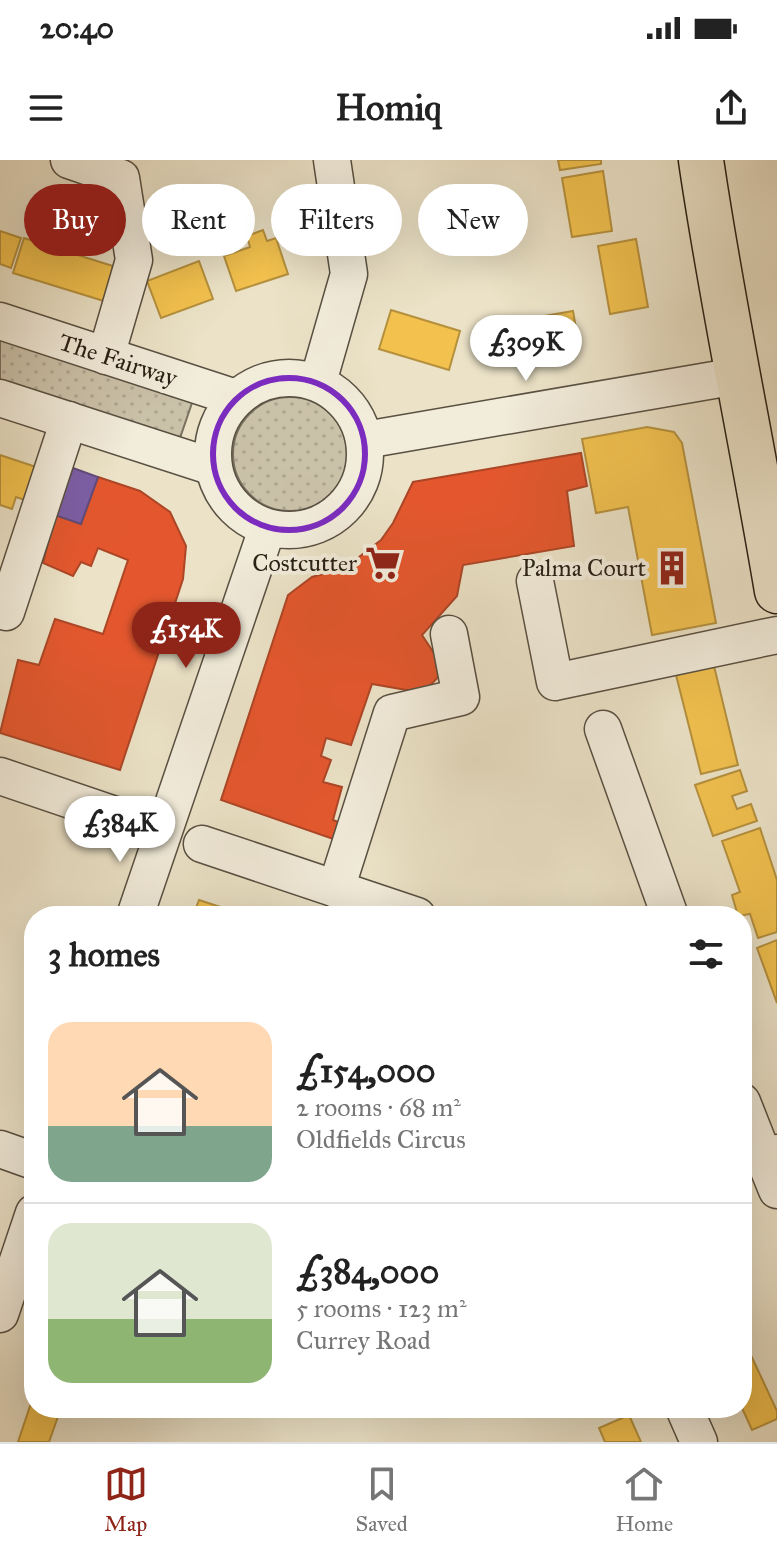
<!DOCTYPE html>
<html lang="en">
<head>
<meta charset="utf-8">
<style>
	body { margin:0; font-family:"IM FELL Great Primer",serif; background:#f6f6f6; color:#222; height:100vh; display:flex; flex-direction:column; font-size:30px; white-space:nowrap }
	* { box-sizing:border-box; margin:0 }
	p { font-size:26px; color:#767676 }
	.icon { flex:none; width:44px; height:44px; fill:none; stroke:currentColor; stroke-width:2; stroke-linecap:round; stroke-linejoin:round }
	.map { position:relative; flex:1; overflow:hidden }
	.details { position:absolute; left:24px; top:746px; width:728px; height:512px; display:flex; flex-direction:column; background:#fff; border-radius:32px; box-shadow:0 8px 32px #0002 }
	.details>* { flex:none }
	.banner { position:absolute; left:24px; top:24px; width:730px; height:72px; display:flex; gap:16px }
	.price { position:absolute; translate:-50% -68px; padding:0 18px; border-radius:28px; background:#fff; color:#222; font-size:26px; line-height:52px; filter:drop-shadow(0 2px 4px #0008) }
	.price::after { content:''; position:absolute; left:50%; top:48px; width:24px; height:18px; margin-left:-12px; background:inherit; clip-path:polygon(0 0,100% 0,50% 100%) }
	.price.current { background:#8f2418; color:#fff }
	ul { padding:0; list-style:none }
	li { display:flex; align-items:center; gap:24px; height:200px; padding:0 24px }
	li+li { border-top:2px solid #e0e0e0 }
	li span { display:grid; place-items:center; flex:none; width:224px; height:160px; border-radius:24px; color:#555 }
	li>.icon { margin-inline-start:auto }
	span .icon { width:96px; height:96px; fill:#fffc; stroke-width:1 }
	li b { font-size:34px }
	h2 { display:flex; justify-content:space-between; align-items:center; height:96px; padding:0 24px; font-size:34px }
	.tag { padding:0 28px; border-radius:36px; background:#fff; box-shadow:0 8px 32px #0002; font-size:28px; line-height:72px }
	.tag.current { background:#8f2418; color:#fff }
	.status { display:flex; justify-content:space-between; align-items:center; height:56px; padding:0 40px; background:#fff; direction:ltr }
	.status svg { height:22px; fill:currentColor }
	header { display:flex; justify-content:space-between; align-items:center; height:104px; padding:0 24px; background:#fff; font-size:36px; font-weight:800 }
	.tab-bar { display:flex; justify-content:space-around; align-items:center; height:112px; border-top:2px solid #e0e0e0; background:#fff; font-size:22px; color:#767676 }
	.tab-bar a { display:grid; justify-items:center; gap:4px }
	.tab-bar .current { color:#8f2418 }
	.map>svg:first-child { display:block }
	.grass { fill:url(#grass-dots); stroke:#79705f; stroke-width:2 }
	.homes { fill:#f2c14e; stroke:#b5903d; stroke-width:2 }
	.shops { fill:#e4572e; stroke:#ac4626; stroke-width:2 }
	.offices { fill:#7b5ea7; stroke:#624b7b; stroke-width:2 }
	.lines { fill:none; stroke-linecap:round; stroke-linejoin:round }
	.minor-casing { stroke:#595042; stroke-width:39 }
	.major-casing { stroke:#281f15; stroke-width:47 }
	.minor { stroke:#f2ecdb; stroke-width:36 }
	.major { stroke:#ebe2c7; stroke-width:44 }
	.marked { fill:none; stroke:#7b2cbf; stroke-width:6; stroke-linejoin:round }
	.labels { text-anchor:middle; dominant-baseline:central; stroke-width:8; stroke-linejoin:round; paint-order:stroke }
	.street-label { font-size:24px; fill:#281f15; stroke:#f2ecdb }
	.poi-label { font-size:24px; fill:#281f15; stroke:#f2ecdb; text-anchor:end }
</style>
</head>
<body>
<div class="status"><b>20:40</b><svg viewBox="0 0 49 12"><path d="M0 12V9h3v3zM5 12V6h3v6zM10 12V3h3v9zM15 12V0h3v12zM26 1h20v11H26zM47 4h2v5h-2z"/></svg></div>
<header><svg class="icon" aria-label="menu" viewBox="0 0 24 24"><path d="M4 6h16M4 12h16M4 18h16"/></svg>Homiq<svg class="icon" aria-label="share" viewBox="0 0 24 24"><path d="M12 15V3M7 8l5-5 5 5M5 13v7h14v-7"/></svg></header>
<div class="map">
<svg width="777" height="1282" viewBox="0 0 777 1282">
	<defs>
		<pattern id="grass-dots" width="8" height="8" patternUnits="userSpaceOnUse" patternTransform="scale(2)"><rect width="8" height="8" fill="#cac1a9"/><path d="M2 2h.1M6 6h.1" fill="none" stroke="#aea591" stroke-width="1.8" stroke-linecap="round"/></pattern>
	</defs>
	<rect width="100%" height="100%" fill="#ebe2c7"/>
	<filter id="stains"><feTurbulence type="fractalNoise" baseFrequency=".0025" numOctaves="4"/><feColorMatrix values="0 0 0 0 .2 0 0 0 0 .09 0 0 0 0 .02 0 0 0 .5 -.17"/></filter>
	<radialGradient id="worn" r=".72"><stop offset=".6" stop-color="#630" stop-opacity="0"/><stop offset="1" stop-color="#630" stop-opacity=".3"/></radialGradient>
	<g class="grass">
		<path d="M0,178L193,240L180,278L0,220Z"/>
		<circle cx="290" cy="294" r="57"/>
	</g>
	<g class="homes">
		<path d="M558,0H601V4L560,10Z"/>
		<path d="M603,11L612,71L572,77L562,18Z"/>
		<path d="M263,70L267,81L276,78L288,114L236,131L224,96L250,87L247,76Z"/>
		<path d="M0,71L21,78L11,108L0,104Z"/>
		<path d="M24,78L119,108L107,142L13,113Z"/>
		<path d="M636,79L648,147L610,154L598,86Z"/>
		<path d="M199,101L213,139L161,158L147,121Z"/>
		<path d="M391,150L460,171L449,210L379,189Z"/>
		<path d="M573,151L579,186L504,200L499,164Z"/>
		<path d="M647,267L674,272L682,283L716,463L652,475L628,347L596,353L582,279Z"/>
		<path d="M0,295L42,309L31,342L16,337L12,349L0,345Z"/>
		<path d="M714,506L738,605L701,614L676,515Z"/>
		<path d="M740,610L747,631L732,636L737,649L751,644L757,661L713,676L695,625Z"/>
		<path d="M760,668L777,720V772L758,778L750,754L738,756L732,735L740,732L722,681Z"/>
		<path d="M199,740L248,756H193Z"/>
		<path d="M777,780V843L757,788Z"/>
		<path d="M742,1176L777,1251V1259L752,1270L742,1248Z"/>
		<path d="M34,1234V1248H61L49,1282H18Z"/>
		<path d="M629,1255L641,1282H605L599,1268Z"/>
	</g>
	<g class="shops">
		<path d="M581,293L587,326L567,331L574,386L463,405L457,436L422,475L445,510L423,533L372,524L351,585L326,578L321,596L331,600L323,622L342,627L333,660L344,664L339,681L221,640L288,435L312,417L337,410L359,397L381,380L393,363L413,322Z"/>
		<path d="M98,317L140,331L170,352L186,386L183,419L120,610L0,573L18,500L39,505L55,459L103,474L128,400L98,388L91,406L81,402L73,416L43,403L55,355L81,364Z"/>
	</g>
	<path class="offices" d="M73,308L98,317L81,364L55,355Z"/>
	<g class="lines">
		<g class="minor-casing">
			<g id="minor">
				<path d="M69,0L121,18L134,100L106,196"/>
				<path d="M0,161L236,238"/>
				<circle cx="289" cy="294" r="76"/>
				<path d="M318,222L349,114L332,0"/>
				<path d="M0,238L213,307"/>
				<path d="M365,280L737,216"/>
				<path d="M535,421L555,522L777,475"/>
				<path d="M6,452L69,260"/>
				<path d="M603,569L670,756"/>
				<path d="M0,616L162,671"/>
				<path d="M202,684L417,756"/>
				<path d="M336,729L392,553L461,537L449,474"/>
				<path d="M135,756L267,369"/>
				<path d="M742,942L764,998"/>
				<path d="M0,989L34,1001"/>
				<path d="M777,993L764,998L777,1030"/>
				<path d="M0,1154L34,1053"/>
				<path d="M684,1248L699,1282"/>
			</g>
		</g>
		<g class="major-casing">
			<path id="major" d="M701,0C722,144 753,287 777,431"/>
		</g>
		<use href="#minor" class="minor"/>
		<use href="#major" class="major"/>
	</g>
	<path class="marked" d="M213 294a76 76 0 1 1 152 0a76 76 0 1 1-152 0Z"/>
	<defs>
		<g id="supermarket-bare" transform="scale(2.76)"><path d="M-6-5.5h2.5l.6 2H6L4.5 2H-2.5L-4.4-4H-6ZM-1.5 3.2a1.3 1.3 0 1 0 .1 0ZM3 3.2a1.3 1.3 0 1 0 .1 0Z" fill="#8f2418" stroke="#f2ecdb" stroke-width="2.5" paint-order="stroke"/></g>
		<g id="building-bare" transform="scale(2.76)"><path d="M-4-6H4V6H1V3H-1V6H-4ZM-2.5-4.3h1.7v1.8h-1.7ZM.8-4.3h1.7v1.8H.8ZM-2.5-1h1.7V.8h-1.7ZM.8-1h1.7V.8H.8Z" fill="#8f2418" stroke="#f2ecdb" stroke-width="2.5" paint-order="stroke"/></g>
	</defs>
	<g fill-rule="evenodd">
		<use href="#supermarket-bare" x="383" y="403"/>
		<use href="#building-bare" x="672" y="408"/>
	</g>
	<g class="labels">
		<g class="street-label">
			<text transform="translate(118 200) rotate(18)">The Fairway</text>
		</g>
		<g class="poi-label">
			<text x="357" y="403">Costcutter</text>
			<text x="646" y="408">Palma Court</text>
		</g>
	</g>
	<rect width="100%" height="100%" filter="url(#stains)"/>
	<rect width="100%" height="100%" fill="url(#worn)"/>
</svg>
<b class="price" style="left:526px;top:223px">£309K</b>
<b class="price current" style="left:186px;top:510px">£154K</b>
<b class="price" style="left:120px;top:704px">£384K</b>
<div class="banner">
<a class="tag current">Buy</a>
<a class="tag">Rent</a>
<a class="tag">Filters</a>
<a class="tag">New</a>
</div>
<section class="details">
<h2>3 homes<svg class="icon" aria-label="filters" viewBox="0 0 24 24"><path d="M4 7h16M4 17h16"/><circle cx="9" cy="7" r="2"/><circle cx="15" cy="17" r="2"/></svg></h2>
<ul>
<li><span style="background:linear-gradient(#ffd9b3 65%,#7fa58c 0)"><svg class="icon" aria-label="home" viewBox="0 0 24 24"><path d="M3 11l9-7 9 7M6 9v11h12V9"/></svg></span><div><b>£154,000</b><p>2 rooms · 68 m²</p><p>Oldfields Circus</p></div></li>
<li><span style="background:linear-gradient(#dfe7d0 60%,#8fb573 0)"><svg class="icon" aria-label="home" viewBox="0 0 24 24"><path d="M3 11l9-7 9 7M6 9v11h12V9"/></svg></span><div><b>£384,000</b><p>5 rooms · 123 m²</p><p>Currey Road</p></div></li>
</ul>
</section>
</div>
<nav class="tab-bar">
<a class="current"><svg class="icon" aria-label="map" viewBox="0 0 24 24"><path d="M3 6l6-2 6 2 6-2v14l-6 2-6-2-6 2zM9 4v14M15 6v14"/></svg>Map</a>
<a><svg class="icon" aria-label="saved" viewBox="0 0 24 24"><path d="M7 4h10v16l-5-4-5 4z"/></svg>Saved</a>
<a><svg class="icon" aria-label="home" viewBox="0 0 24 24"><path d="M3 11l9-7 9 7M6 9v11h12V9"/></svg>Home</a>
</nav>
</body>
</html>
